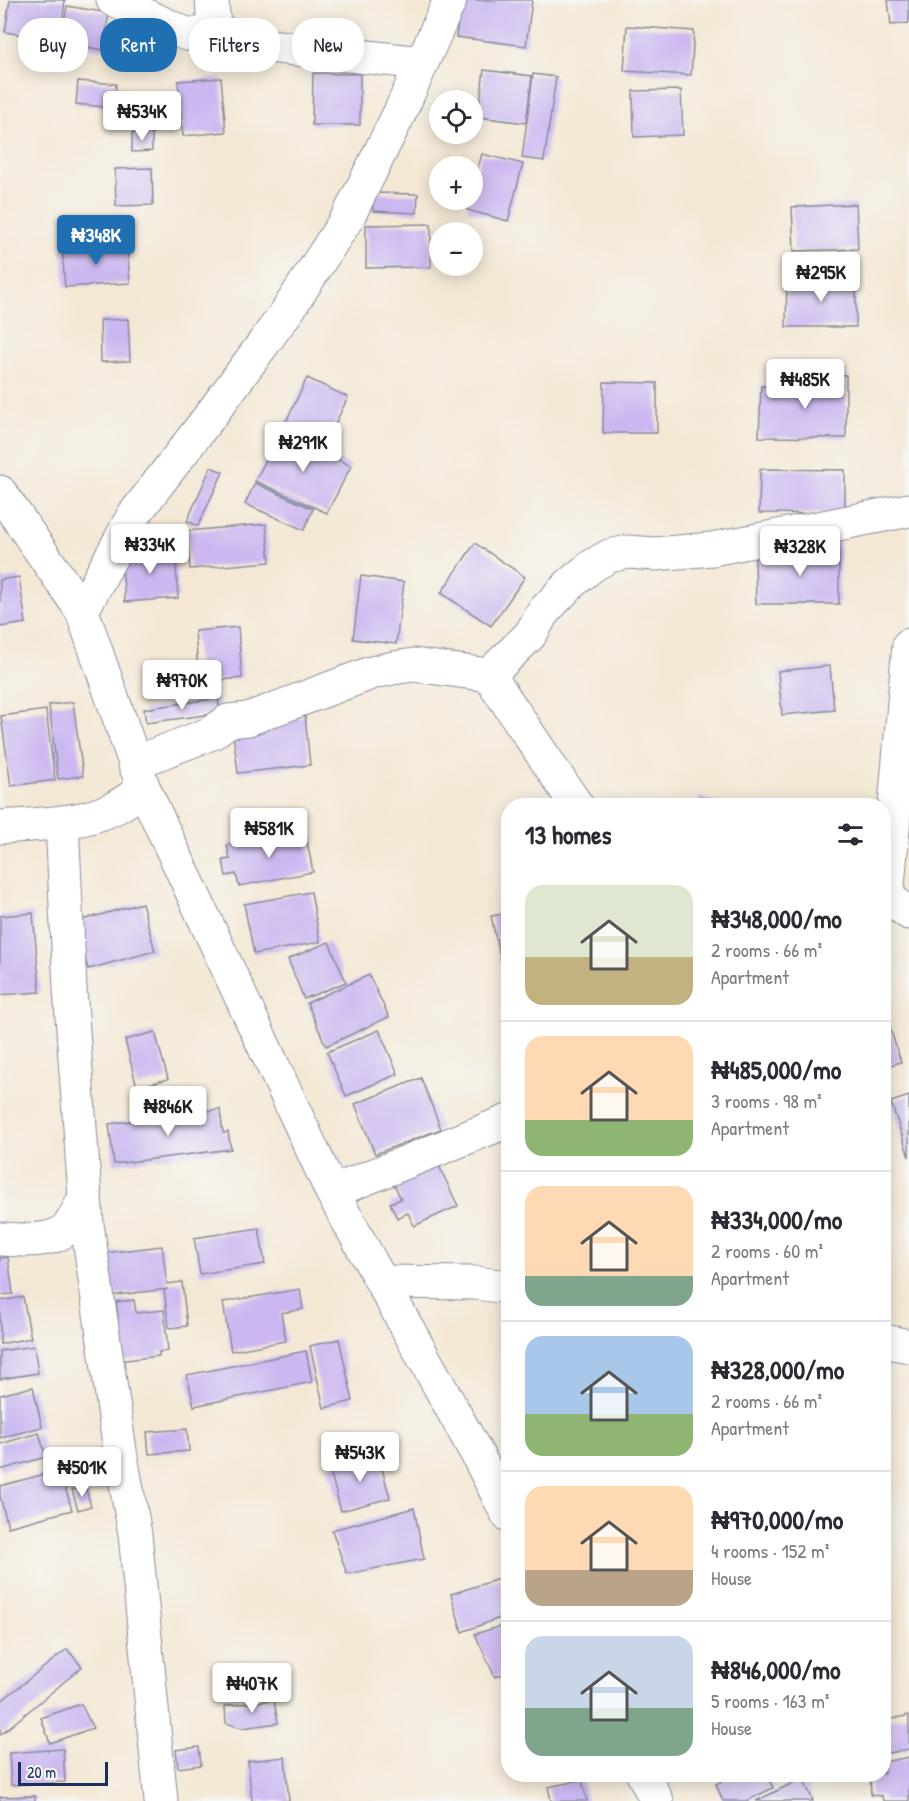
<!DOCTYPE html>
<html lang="en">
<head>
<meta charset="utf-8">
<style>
	body { margin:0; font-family:"Patrick Hand",sans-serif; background:#f7f7f7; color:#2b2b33; height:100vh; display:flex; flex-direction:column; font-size:22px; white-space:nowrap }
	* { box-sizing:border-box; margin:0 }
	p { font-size:20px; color:#7c7c81 }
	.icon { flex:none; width:33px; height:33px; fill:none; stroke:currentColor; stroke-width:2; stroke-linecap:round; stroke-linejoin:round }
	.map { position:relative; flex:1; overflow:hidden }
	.sheet { position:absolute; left:501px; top:798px; width:390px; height:984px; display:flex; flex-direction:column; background:#fff; border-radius:24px; box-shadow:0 3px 15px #0003 }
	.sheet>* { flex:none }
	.top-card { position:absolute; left:18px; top:18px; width:393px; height:54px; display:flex; gap:12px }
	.tools { position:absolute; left:429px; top:90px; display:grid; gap:12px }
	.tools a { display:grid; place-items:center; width:54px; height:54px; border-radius:50%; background:#fff; box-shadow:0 3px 15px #0003; font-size:30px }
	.scale { position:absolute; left:18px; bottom:15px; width:90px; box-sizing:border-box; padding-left:6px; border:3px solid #1b2f5e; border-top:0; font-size:16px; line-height:21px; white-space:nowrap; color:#1b2f5e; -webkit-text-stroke:4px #f6f6f2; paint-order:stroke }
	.price { position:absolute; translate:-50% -51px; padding:0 14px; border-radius:6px; background:#fff; color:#222; font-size:20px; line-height:39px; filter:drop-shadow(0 2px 3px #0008) }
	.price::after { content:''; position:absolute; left:50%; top:36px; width:18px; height:14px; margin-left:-9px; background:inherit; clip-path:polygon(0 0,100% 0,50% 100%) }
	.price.active { background:#1f6fb2; color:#fff }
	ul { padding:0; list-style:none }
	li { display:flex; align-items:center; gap:18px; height:150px; padding:0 24px }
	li+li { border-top:2px solid #e1e1e2 }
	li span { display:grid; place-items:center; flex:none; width:168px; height:120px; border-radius:18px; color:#555 }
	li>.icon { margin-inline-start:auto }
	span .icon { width:72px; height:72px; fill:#fffc; stroke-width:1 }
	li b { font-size:26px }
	h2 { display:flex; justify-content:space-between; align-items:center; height:72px; padding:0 24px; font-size:26px }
	.chip { padding:0 21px; border-radius:24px; background:#fff; box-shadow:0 3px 15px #0003; font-size:21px; line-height:54px }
	.chip.active { background:#1f6fb2; color:#fff }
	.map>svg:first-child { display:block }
	.building { fill:#ccb8f1 }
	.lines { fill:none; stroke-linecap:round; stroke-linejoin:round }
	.minor-casing { stroke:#888c9a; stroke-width:35 }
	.minor { stroke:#fff; stroke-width:33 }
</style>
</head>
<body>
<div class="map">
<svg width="909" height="1801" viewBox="0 0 909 1801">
	<rect width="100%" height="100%" fill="#f6f6f2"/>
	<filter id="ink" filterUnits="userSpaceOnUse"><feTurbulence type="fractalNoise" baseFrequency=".0167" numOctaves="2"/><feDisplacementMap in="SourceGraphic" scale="12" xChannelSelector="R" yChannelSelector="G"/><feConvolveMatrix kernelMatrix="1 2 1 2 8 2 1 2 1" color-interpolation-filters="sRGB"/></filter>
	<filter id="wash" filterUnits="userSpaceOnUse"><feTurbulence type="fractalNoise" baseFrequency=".008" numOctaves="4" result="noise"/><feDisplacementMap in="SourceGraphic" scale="24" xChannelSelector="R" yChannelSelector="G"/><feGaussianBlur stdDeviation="1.35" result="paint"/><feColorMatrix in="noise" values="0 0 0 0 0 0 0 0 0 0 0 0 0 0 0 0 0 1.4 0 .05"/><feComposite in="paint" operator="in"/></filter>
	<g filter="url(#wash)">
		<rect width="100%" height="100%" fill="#f4e8d5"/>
		<g id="blocks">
			<g class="building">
				<path d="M10,0H65L60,40L5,32Z"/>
				<path d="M461,0H532L526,46L456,37Z"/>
				<path d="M888,0H909V23L891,25Z"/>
				<path d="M67,6L109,13L103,50L61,42Z"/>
				<path d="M627,26L694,31L691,75L624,71Z"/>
				<path d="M484,70L532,76L526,123L478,117Z"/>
				<path d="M313,73L360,74V125H312Z"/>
				<path d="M533,74L556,77L544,161L522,158Z"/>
				<path d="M221,78L226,132L183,136L178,81Z"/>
				<path d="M78,81L116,84L114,108L76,104Z"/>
				<path d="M681,90L683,135L634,137L633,91Z"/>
				<path d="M132,133H152V151L132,152Z"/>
				<path d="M482,154L523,164L508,221L467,210L470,200H472V189Z"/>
				<path d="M152,168L153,205L116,206L115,169Z"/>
				<path d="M373,193L418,194L417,213L373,211Z"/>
				<path d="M856,204L858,249L794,251L792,207Z"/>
				<path d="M431,224V267L366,268V225Z"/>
				<path d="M127,245L130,283L65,287L62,249Z"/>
				<path d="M787,279H856V327H786Z"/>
				<path d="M128,319L130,361L101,362L100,320Z"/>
				<path d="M823,374L846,375V438L759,437L761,386L823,388Z"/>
				<path d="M307,378L348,397L324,447L283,428Z"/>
				<path d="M604,382L657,383V433H603Z"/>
				<path d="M281,431L351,466L327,513L255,481Z"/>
				<path d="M211,467L223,472L198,526L187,521Z"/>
				<path d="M760,469L845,470V514L759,513Z"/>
				<path d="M255,483L313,509L304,530L245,504Z"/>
				<path d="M266,524L270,562L190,569L187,531Z"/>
				<path d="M808,542H839V604H756L755,555H808Z"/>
				<path d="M475,543L525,577L491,626L441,593Z"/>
				<path d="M175,549L178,598L125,602L121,553Z"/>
				<path d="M361,576L404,582L396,644L353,639Z"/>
				<path d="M19,577L26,623L0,627V580Z"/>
				<path d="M238,627L242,678L199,682L195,631Z"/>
				<path d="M830,666L834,710L782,715L778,671Z"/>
				<path d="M218,698L220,713L146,723L144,709Z"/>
				<path d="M73,702L83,776L58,779L49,705Z"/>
				<path d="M46,710L55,780L11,786L1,716Z"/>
				<path d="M305,716L310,765L238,773L232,725Z"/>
				<path d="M700,797L721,805V806H696Z"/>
				<path d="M305,831L313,872L239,886L236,874L226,876L223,860L230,859L227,845Z"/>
				<path d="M311,892L320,942L254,954L244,904Z"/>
				<path d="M142,903L155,951L88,969L75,922Z"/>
				<path d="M33,913L40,992L0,995V916Z"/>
				<path d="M508,913V983L506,984L491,916Z"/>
				<path d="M329,942L346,982L304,999L288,959Z"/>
				<path d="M369,975L389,1017L326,1046L307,1003Z"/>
				<path d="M884,1009L901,1062L884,1067Z"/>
				<path d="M379,1030L398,1074L346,1096L327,1052Z"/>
				<path d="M155,1032L168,1079L137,1087L125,1040Z"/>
				<path d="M421,1078L441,1129L375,1154L355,1104Z"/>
				<path d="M909,1096V1157L891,1102Z"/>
				<path d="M220,1109L223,1133L228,1132L231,1149L114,1164L109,1124Z"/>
				<path d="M438,1164L458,1206L414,1226L408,1213L397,1218L390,1203L401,1199L394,1184Z"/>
				<path d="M259,1228L265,1264L200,1274L194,1238Z"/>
				<path d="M162,1246L167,1284L182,1282L187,1326L169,1328L164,1290L168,1289L109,1296L104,1253Z"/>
				<path d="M8,1257L13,1294L0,1295V1258Z"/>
				<path d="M300,1289L303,1309L281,1313L286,1341L231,1351L223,1302Z"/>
				<path d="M23,1297L31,1338L0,1344V1301Z"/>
				<path d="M134,1300L136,1313L164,1310L168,1351L159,1352V1356L118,1361L110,1318L118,1317L116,1302Z"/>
				<path d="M339,1339L353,1401L324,1408L310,1346Z"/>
				<path d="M34,1346L38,1373L0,1379V1351Z"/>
				<path d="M306,1351L312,1382L194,1406L187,1375Z"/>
				<path d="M33,1387L42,1427L0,1438V1395Z"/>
				<path d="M187,1429L189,1451L149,1454L147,1432Z"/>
				<path d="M39,1433L46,1457L0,1470V1444Z"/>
				<path d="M378,1454L390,1498L341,1511L329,1467Z"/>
				<path d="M60,1470L72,1510L8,1527L0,1496V1486Z"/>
				<path d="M85,1486L91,1506L78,1510L72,1490Z"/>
				<path d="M414,1508L424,1559L347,1574L332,1530Z"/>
				<path d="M499,1579L508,1600V1615L462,1632L451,1594Z"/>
				<path d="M508,1624V1673L495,1677L475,1634Z"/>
				<path d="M67,1649L82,1667L0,1735V1702Z"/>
				<path d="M274,1700L278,1723L242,1728L226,1723L225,1706Z"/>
				<path d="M81,1704L93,1728L50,1743L41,1718Z"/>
				<path d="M909,1715V1749L884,1754V1721Z"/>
				<path d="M199,1747L201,1765L178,1768L176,1750Z"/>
				<path d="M63,1749L65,1782L11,1785L9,1753Z"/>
				<path d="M285,1757L289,1801H252L248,1761Z"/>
				<path d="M909,1757V1801H883L882,1796L871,1795L870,1774H884V1762Z"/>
				<path d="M737,1774H766L773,1788L746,1801H723L716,1784Z"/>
				<path d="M803,1778L813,1801H756Z"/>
				<path d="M582,1780L587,1801H551L548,1787Z"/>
				<path d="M35,1796V1801H0V1797Z"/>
			</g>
		</g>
	</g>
	<g filter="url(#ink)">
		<use href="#blocks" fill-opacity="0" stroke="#888c9a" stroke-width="1.5"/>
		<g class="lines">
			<g class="minor-casing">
				<g id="minor">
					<path d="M113,0L186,34H202L214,28"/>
					<path d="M212,0L214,28C227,34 237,40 251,44L422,63"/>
					<path d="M0,492L82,611L144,789L332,1192L477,1454L508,1515"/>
					<path d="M82,611L133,516L210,416L288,310L348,217L401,110L450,0"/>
					<path d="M489,675L530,635L544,611L571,583L592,566L609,556L628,552L655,554L712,549L909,510"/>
					<path d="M135,765L147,758L212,733L228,721L248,719L371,673L393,668L414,665L489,675L577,806"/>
					<path d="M62,822L70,989L87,1224L120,1451L135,1534L161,1801"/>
					<path d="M0,827C37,824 78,825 112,809C123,804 133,796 144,789"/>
					<path d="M887,897L909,645"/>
					<path d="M884,899L887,897L909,913"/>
					<path d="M332,1192L508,1121"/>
					<path d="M0,1239C19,1240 50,1243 65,1230C74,1222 79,1208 85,1197"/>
					<path d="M382,1282L475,1283L508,1287"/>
					<path d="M884,1341L909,1346"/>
					<path d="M643,1774L657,1801"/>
				</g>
			</g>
			<use href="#minor" class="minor"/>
		</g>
	</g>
</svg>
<div class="tools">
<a><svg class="icon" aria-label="locate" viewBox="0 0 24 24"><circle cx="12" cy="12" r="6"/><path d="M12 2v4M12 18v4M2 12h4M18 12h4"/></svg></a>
<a>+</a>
<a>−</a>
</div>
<div class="scale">20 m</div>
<b class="price" style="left:142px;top:142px">₦534K</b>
<b class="price active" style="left:96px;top:266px">₦348K</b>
<b class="price" style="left:821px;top:303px">₦295K</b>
<b class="price" style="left:805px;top:410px">₦485K</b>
<b class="price" style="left:303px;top:473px">₦291K</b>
<b class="price" style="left:150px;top:575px">₦334K</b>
<b class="price" style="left:800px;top:577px">₦328K</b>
<b class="price" style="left:182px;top:711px">₦970K</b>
<b class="price" style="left:269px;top:859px">₦581K</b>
<b class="price" style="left:168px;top:1137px">₦846K</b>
<b class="price" style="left:360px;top:1483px">₦543K</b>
<b class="price" style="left:82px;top:1498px">₦501K</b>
<b class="price" style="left:252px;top:1714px">₦407K</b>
<div class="top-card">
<a class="chip">Buy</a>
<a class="chip active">Rent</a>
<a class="chip">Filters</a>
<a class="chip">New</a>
</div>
<section class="sheet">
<h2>13 homes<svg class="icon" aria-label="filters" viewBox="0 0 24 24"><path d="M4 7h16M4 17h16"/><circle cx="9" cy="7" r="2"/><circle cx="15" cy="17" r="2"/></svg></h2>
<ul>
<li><span style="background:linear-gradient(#dfe7d0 60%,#c2b280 0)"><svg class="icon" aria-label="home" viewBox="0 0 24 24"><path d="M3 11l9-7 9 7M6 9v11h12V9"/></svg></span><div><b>₦348,000/mo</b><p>2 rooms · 66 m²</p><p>Apartment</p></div></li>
<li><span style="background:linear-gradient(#ffd9b3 70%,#8fb573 0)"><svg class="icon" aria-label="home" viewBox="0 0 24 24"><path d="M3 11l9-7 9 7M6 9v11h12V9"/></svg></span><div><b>₦485,000/mo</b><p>3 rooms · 98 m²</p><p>Apartment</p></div></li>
<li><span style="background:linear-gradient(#ffd9b3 75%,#7fa58c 0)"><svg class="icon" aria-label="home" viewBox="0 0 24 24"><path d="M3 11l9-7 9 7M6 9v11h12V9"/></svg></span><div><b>₦334,000/mo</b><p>2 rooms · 60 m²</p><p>Apartment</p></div></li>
<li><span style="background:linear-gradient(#a9c7e8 65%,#8fb573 0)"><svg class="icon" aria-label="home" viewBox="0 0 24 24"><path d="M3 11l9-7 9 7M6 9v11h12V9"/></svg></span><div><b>₦328,000/mo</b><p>2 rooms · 66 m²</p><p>Apartment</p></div></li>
<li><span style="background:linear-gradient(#ffd9b3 70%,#b9a48a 0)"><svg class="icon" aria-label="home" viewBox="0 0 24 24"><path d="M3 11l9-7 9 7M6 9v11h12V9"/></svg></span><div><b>₦970,000/mo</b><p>4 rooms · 152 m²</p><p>House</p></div></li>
<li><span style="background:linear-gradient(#c9d6e8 60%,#7fa58c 0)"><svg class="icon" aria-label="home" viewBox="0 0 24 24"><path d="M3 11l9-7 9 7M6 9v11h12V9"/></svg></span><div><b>₦846,000/mo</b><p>5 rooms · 163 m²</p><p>House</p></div></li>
</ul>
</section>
</div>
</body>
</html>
